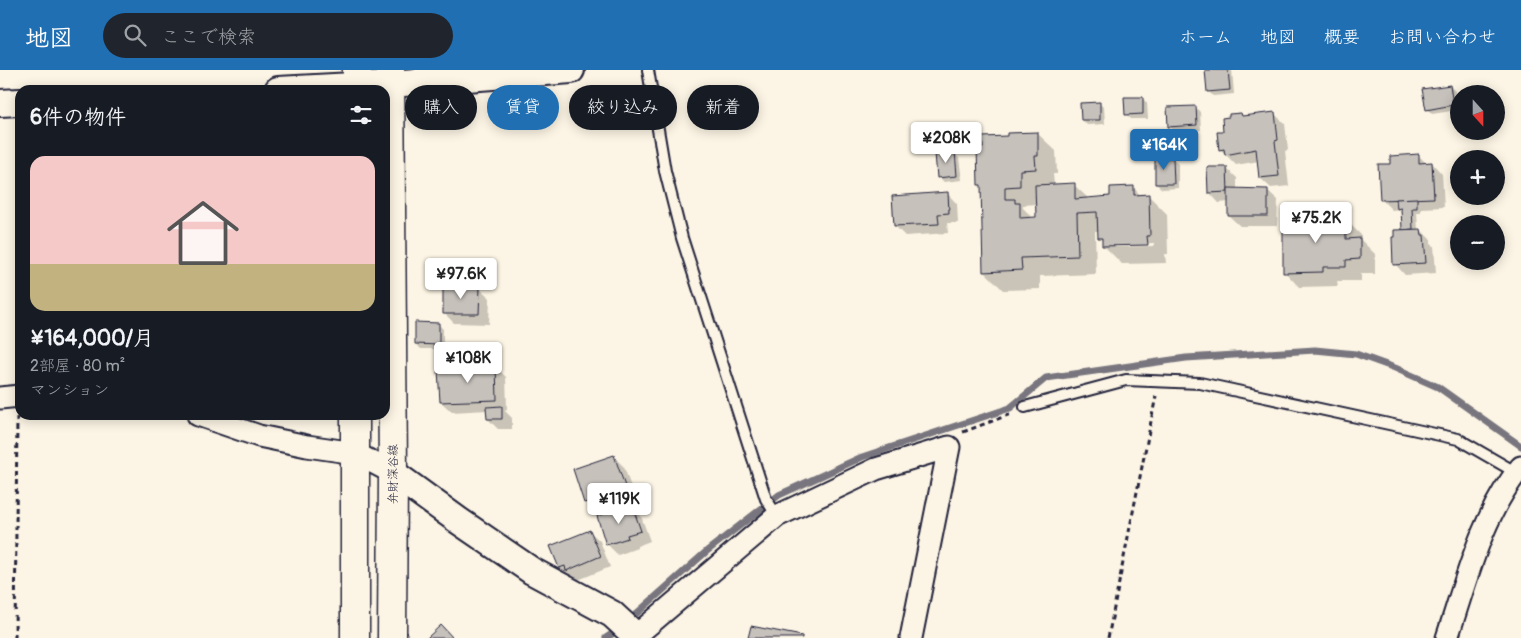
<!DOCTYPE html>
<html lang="ja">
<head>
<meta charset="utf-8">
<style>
	body { margin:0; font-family:Pangolin,"Klee One",sans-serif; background:#20242c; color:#f1f3f6; height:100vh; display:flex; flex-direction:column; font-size:19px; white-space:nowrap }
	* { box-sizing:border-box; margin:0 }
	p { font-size:16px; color:#9ea1a6 }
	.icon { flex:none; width:28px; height:28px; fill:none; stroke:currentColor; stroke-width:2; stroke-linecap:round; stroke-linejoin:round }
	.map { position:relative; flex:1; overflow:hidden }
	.details { position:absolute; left:15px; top:15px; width:375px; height:335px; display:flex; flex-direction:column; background:#171b24; border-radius:15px; box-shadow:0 2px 12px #0003 }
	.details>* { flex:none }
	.top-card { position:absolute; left:405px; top:15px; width:475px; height:45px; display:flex; gap:10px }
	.needle { width:32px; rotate:159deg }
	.controls { position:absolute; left:1450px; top:15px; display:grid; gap:10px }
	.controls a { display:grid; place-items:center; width:55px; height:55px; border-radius:50%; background:#171b24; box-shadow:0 2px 12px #0003; font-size:25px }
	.price { position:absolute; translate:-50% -42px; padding:0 11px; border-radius:5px; background:#fff; color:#222; font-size:16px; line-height:32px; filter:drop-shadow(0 1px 2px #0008) }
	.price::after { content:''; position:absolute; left:50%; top:30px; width:15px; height:11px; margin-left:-8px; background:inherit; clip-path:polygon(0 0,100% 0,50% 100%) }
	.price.on { background:#1f6fb2; color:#fff }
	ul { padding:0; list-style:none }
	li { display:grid; align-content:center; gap:10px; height:265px; padding:0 15px }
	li+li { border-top:1px solid #363941 }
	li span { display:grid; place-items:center; height:155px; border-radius:15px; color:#555 }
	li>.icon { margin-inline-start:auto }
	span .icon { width:90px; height:90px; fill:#fffc; stroke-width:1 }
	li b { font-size:21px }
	h2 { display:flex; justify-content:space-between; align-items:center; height:60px; padding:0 15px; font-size:21px }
	.tag { padding:0 18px; border-radius:22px; background:#171b24; box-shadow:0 2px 12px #0003; font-size:18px; line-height:45px }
	.tag.on { background:#1f6fb2; color:#fff }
	header { display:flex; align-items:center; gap:30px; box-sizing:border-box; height:70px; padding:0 25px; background:#1f6fb2; color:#fff }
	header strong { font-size:24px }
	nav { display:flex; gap:28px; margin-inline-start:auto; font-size:18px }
	.search { width:350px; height:45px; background:#20242c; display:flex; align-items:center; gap:12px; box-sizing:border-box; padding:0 18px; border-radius:28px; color:#9ea1a6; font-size:19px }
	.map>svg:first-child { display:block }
	.shadow { fill:#0003; fill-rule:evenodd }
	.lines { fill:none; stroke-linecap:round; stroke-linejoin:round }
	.stream { stroke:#78757e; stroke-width:7 }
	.building { fill:#c6c1bb; stroke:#22223b }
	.service-casing { stroke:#22223b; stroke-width:14 }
	.minor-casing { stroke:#22223b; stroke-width:25 }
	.tertiary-casing { stroke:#22223b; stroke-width:30 }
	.secondary-casing { stroke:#22223b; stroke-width:31 }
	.path { stroke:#22223b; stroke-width:3; stroke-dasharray:5 4; stroke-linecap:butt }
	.service { stroke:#fcf5e5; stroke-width:10 }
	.minor { stroke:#fcf5e5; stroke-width:21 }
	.tertiary { stroke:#fcf5e5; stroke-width:26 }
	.secondary { stroke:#fcf5e5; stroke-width:28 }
	.labels { text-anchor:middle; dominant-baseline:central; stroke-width:4; stroke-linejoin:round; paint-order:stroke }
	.street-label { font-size:12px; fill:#22223b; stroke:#fcf5e5 }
</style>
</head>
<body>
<header>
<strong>地図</strong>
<div class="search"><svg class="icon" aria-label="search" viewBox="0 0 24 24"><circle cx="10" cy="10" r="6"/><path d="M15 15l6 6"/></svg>ここで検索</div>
<nav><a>ホーム</a><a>地図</a><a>概要</a><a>お問い合わせ</a></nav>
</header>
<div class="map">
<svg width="1521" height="568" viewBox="0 0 1521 568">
	<rect width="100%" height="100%" fill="#fcf5e5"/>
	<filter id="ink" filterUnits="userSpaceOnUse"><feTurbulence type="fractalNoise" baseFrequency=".02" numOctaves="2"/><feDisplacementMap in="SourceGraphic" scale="10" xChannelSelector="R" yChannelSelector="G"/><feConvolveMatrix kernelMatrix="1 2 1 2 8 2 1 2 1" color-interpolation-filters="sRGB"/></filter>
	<g filter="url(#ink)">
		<g class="shadow">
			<path d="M1206,0H1232L1234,24L1213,26L1208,21Z"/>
			<path d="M1450,16L1455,21L1458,40L1432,44L1427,39Z"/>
			<path d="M1142,28L1147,33L1148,49H1131L1126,44Z"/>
			<path d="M1099,33L1104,38L1105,54L1087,55L1082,50Z"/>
			<path d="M1195,37L1200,42L1201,60L1174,61L1169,56Z"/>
			<path d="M1274,43L1285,54L1288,80L1285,81L1289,116L1271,118L1260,108L1259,91L1236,95L1220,79L1225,63L1241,44L1243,47Z"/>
			<path d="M1037,63L1056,81L1057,104H1053L1054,115H1074L1089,129L1111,127L1133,117L1141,126L1148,125L1167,144L1168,184H1165L1166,193L1122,194L1104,176L1103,172L1099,167V161H1095L1096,204L1040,206V219L1003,220L984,201L982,117L979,114L984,79L1009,67ZM1037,134V149H1034L1023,138V135ZM1154,173V176L1116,177V174Z"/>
			<path d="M954,83L959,88L962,110L944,112L939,107Z"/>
			<path d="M1419,86L1427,94L1432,93L1442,104L1444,137L1421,138V142H1417L1418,160H1421L1431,170V174L1434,176L1436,203L1405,205L1395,194L1405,161L1403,144L1399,139L1392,140L1381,129L1392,95Z"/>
			<path d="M1173,89L1178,94V118L1162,119L1156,114Z"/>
			<path d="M1226,98L1237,108V120H1267L1278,130L1277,156H1240L1229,146V132L1219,133L1209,122Z"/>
			<path d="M947,123L957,134L958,153H947L948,163L905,166L895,156Z"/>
			<path d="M1317,142L1326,151L1346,150L1361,165V170L1375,184V204H1361V211H1337L1338,216L1299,217L1285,202L1293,151Z"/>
			<path d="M479,218L490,228L489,254L454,253L444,243Z"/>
			<path d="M438,254L443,259V279H421L416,274Z"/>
			<path d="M496,297L506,307L507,339L504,340L512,348V359H498L488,349L487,340L452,342L441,332Z"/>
			<path d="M614,387L624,397L635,429L596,443L586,432Z"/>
			<path d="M631,436L641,446L650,471L637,476V478L618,485L608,475L598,447Z"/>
			<path d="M589,461L600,471L610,497L578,510L574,506L570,508L560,498Z"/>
		</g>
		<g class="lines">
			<g class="stream">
				<path d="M636,544L707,481L779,425L862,387L1010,338L1046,308L1186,288L1315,280L1356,284L1395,298L1438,317L1521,376"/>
				<path d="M606,568L612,564"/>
			</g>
		</g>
		<g class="building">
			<path d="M1205,0H1228L1230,20L1207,22Z"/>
			<path d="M1450,15L1453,35L1426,40L1422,19Z"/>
			<path d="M1124,27H1143V44L1125,45Z"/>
			<path d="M1100,32V50H1081L1080,33Z"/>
			<path d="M1196,36L1197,55L1168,57L1167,37Z"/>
			<path d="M1275,42L1278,70L1275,71L1279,106L1259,108L1256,79L1225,85L1224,79L1219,80L1217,62H1223L1222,48L1229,47V44L1241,43L1242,46Z"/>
			<path d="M1038,62V86H1035L1036,99L1020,100V116L1005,117V129H1015V133H1020V148L1036,147L1035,115L1075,113V129L1110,126V117L1134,116V125L1149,124L1150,166H1147L1148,175L1102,176V168H1098L1097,142L1077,143L1078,186L1021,188L1022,200L983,202L981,115H978L977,78H983L982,67L1007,66V63Z"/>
			<path d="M955,81L957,106L937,108L935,83Z"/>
			<path d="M1419,84V93L1432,92L1434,128L1380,130L1378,94H1390V86Z"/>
			<path d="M1155,88H1173L1174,114H1155Z"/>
			<path d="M1207,97H1227L1228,122L1208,123Z"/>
			<path d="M1228,118L1268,119V146H1228Z"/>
			<path d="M948,122L949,143L938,144L939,154L894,156L892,126Z"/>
			<path d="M1417,128V138H1412L1413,159L1402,160L1401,138L1397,139L1396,129Z"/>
			<path d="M1292,141H1318V150L1346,149V169L1360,168V189L1346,190V197H1323V202L1283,203V150L1292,149Z"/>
			<path d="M1421,159L1422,165H1424L1426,193L1393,195L1392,167H1394V160Z"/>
			<path d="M443,216L480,217L479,244H443Z"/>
			<path d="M415,252L439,253V275L415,274Z"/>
			<path d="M449,296H496L497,330L440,332L438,300H449Z"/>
			<path d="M502,336V349H487L486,337Z"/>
			<path d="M614,385L626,419L584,433L573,399Z"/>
			<path d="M632,435L641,461L627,465L628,468L606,475L597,446Z"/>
			<path d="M590,460L601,486L566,501L565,496L559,498L550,476Z"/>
			<path d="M441,555L453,568H427Z"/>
			<path d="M751,556L802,566V568H748Z"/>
		</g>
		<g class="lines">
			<g class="service-casing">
				<g id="service">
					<path d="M648,0L665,101L682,168L766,429L777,446"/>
					<path d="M1025,337L1126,310L1200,313L1458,369L1517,403"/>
				</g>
			</g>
			<g class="minor-casing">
				<g id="minor">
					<path d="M0,328L20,326"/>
					<path d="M198,345L259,366L307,376L355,383L393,403"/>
					<path d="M633,568L777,446L876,399L949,377L911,568"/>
					<path d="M1447,568C1466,511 1482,444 1521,397"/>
				</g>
			</g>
			<g class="tertiary-casing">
				<g id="tertiary">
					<path d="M278,20L390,14L571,0"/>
					<path d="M0,33L20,32"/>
					<path d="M393,403L459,451L532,501L612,544L636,566"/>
				</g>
			</g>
			<g class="secondary-casing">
				<g id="secondary">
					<path d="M390,0L393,403L392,568"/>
					<path d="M357,20V0"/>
					<path d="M355,568V345"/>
				</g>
			</g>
			<g class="path">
				<path d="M963,362L1011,344"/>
				<path d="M15,568L17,347"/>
				<path d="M1108,568L1156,326"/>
			</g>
			<use href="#service" class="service"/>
			<use href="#minor" class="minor"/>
			<use href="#tertiary" class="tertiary"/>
			<use href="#secondary" class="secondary"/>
		</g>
	</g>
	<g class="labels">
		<g class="street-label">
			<text transform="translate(393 404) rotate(-90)">弁財深谷線</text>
		</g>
	</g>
</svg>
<div class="controls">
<a><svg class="needle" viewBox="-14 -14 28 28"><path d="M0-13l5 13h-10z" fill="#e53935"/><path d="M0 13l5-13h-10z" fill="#9ea1a6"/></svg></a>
<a>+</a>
<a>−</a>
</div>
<b class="price" style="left:946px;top:94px">¥208K</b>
<b class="price on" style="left:1164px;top:101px">¥164K</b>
<b class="price" style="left:1316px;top:174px">¥75.2K</b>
<b class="price" style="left:461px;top:230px">¥97.6K</b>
<b class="price" style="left:468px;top:314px">¥108K</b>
<b class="price" style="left:619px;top:455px">¥119K</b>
<div class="top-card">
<a class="tag">購入</a>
<a class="tag on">賃貸</a>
<a class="tag">絞り込み</a>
<a class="tag">新着</a>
</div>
<section class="details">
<h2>6件の物件<svg class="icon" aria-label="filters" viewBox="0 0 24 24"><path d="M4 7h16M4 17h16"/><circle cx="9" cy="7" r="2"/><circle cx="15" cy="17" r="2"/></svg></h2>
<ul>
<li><span style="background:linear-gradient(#f6c9c9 70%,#c2b280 0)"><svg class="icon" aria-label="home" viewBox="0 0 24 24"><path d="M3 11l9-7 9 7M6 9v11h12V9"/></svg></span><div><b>¥164,000/月</b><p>2部屋 · 80 m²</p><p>マンション</p></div></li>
</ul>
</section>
</div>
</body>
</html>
